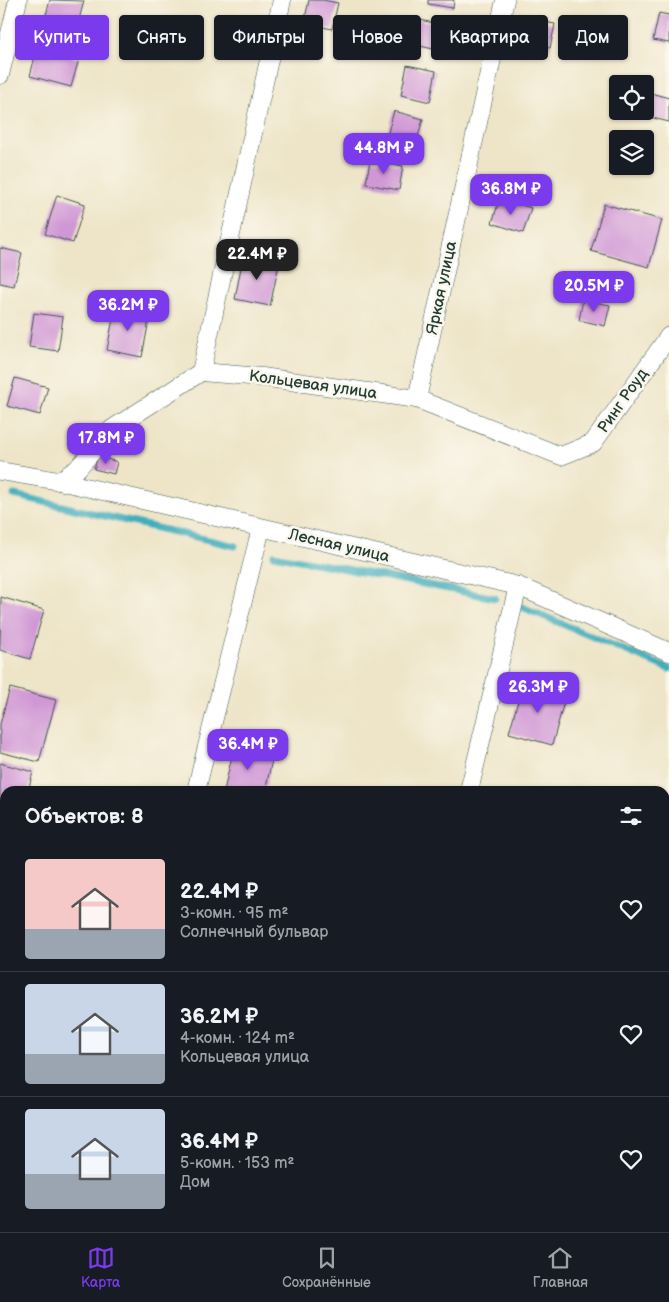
<!DOCTYPE html>
<html lang="ru">
<head>
<meta charset="utf-8">
<style>
	body { margin:0; font-family:"Balsamiq Sans",sans-serif; background:#20242c; color:#f1f3f6; height:100vh; display:flex; flex-direction:column; font-size:19px; white-space:nowrap }
	* { box-sizing:border-box; margin:0 }
	p { font-size:16px; color:#9ea1a6 }
	.icon { flex:none; width:28px; height:28px; fill:none; stroke:currentColor; stroke-width:2; stroke-linecap:round; stroke-linejoin:round }
	.map { position:relative; flex:1; overflow:hidden }
	.side { position:absolute; left:0px; top:786px; width:670px; height:446px; display:flex; flex-direction:column; background:#171b24; border-radius:15px 15px 0 0; box-shadow:0 1px 4px #0004 }
	.side>* { flex:none }
	.banner { position:absolute; left:15px; top:15px; width:640px; height:45px; display:flex; gap:10px }
	.fabs { position:absolute; left:609px; top:75px; display:grid; gap:10px }
	.fabs a { display:grid; place-items:center; width:45px; height:45px; border-radius:5px; background:#171b24; box-shadow:0 1px 4px #0004; font-size:25px }
	.price { position:absolute; translate:-50% -42px; padding:0 11px; border-radius:10px; background:#7c3aed; color:#fff; font-size:16px; line-height:32px; filter:drop-shadow(0 1px 2px #0008) }
	.price::after { content:''; position:absolute; left:50%; top:30px; width:15px; height:11px; margin-left:-8px; background:inherit; clip-path:polygon(0 0,100% 0,50% 100%) }
	.price.active { background:#222; color:#fff }
	ul { padding:0; list-style:none }
	li { display:flex; align-items:center; gap:15px; height:125px; padding:0 25px }
	li+li { border-top:1px solid #363941 }
	li span { display:grid; place-items:center; flex:none; width:140px; height:100px; border-radius:5px; color:#555 }
	li>.icon { margin-inline-start:auto }
	span .icon { width:60px; height:60px; fill:#fffc; stroke-width:1 }
	li b { font-size:21px }
	h2 { display:flex; justify-content:space-between; align-items:center; height:60px; padding:0 25px; font-size:21px }
	.pill { padding:0 18px; border-radius:5px; background:#171b24; box-shadow:0 1px 4px #0004; font-size:18px; line-height:45px }
	.pill.active { background:#7c3aed; color:#fff }
	.tab-bar { display:flex; justify-content:space-around; align-items:center; height:70px; border-top:1px solid #363941; background:#171b24; font-size:14px; color:#9ea1a6 }
	.tab-bar a { display:grid; justify-items:center; gap:2px }
	.tab-bar .active { color:#7c3aed }
	.map>svg:first-child { display:block }
	.lines { fill:none; stroke-linecap:round; stroke-linejoin:round }
	.stream { stroke:#3faebc; stroke-width:7 }
	.building { fill:#d097d5 }
	.street-casing { stroke:#3e564a; stroke-width:19 }
	.street { stroke:#fff; stroke-width:18 }
	.labels { text-anchor:middle; dominant-baseline:central; stroke-width:5; stroke-linejoin:round; paint-order:stroke }
	.street-label { font-size:16px; fill:#1f3d34; stroke:#fbf7ec }
</style>
</head>
<body>
<div class="map">
<svg width="669" height="1232" viewBox="0 0 669 1232">
	<rect width="100%" height="100%" fill="#fbf7ec"/>
	<filter id="ink" filterUnits="userSpaceOnUse"><feTurbulence type="fractalNoise" baseFrequency=".02" numOctaves="2"/><feDisplacementMap in="SourceGraphic" scale="10" xChannelSelector="R" yChannelSelector="G"/><feConvolveMatrix kernelMatrix="1 2 1 2 8 2 1 2 1" color-interpolation-filters="sRGB"/></filter>
	<filter id="wash" filterUnits="userSpaceOnUse"><feTurbulence type="fractalNoise" baseFrequency=".0096" numOctaves="4" result="noise"/><feDisplacementMap in="SourceGraphic" scale="20" xChannelSelector="R" yChannelSelector="G"/><feGaussianBlur stdDeviation="1.12" result="paint"/><feColorMatrix in="noise" values="0 0 0 0 0 0 0 0 0 0 0 0 0 0 0 0 0 1.4 0 .05"/><feComposite in="paint" operator="in"/></filter>
	<g filter="url(#wash)">
		<rect width="100%" height="100%" fill="#eee5c8"/>
		<g class="lines">
			<g class="stream">
				<path d="M14,495L235,546"/>
				<path d="M274,555L495,598"/>
				<path d="M522,607L669,669"/>
			</g>
		</g>
		<g id="blocks">
			<g class="building">
				<path d="M50,0L84,1L73,42L41,34Z"/>
				<path d="M309,0H323L338,3L332,29L304,23Z"/>
				<path d="M428,0H454L453,8L428,4Z"/>
				<path d="M659,13L669,15V43L653,40Z"/>
				<path d="M416,19L447,26L442,51L411,44Z"/>
				<path d="M529,19L555,24L550,48L524,43Z"/>
				<path d="M37,48L79,59L71,87L30,76Z"/>
				<path d="M407,65L436,71L430,102L401,95Z"/>
				<path d="M647,92L669,98V122L641,115L642,111H645Z"/>
				<path d="M394,111L423,119L414,151L385,143Z"/>
				<path d="M370,160L403,166L399,190L366,184Z"/>
				<path d="M57,195L85,204L73,243L45,234Z"/>
				<path d="M500,198L531,208L523,233L492,223Z"/>
				<path d="M604,204L662,220L649,267L591,251Z"/>
				<path d="M0,248L22,253L14,286L0,283Z"/>
				<path d="M243,257L279,264L270,306L235,299Z"/>
				<path d="M583,300L610,305L605,326L579,320Z"/>
				<path d="M115,308L150,315L142,357L107,350Z"/>
				<path d="M34,313L63,317L58,351L29,347Z"/>
				<path d="M15,378L48,387L40,415L7,406Z"/>
				<path d="M98,456L117,462L114,474L94,469Z"/>
				<path d="M1,597L44,610L30,659L0,650Z"/>
				<path d="M523,683L566,695L552,745L509,733Z"/>
				<path d="M10,688L56,700L39,762L0,752V724Z"/>
				<path d="M234,747L273,756L265,791H224Z"/>
				<path d="M0,763L33,772L28,791H5V831L0,830Z"/>
			</g>
		</g>
	</g>
	<g filter="url(#ink)">
		<use href="#blocks" fill-opacity="0" stroke="#3e564a" stroke-width="1"/>
		<g class="lines">
			<g class="street-casing">
				<g id="street">
					<path d="M0,75L18,0"/>
					<path d="M201,372L282,0"/>
					<path d="M417,399L505,0"/>
					<path d="M0,471L59,481L518,586L669,652"/>
					<path d="M59,481L77,469L112,429L201,372L262,377L417,399L561,456L593,443L669,336"/>
					<path d="M196,791L261,528"/>
					<path d="M469,791L518,586"/>
					<path d="M665,903L669,887"/>
					<path d="M89,1232L90,1228"/>
					<path d="M362,1232L363,1228"/>
					<path d="M627,1232L628,1228"/>
				</g>
			</g>
			<use href="#street" class="street"/>
		</g>
	</g>
	<g class="labels">
		<g class="street-label">
			<text transform="translate(442 288) rotate(-78)">Яркая улица</text>
			<text transform="translate(313 385) rotate(8)">Кольцевая улица</text>
			<text transform="translate(623 401) rotate(-55)">Ринг Роуд</text>
			<text transform="translate(339 546) rotate(13)">Лесная улица</text>
		</g>
	</g>
</svg>
<div class="fabs">
<a><svg class="icon" aria-label="locate" viewBox="0 0 24 24"><circle cx="12" cy="12" r="6"/><path d="M12 2v4M12 18v4M2 12h4M18 12h4"/></svg></a>
<a><svg class="icon" aria-label="layers" viewBox="0 0 24 24"><path d="M12 4l9 5-9 5-9-5zM3 14l9 5 9-5"/></svg></a>
</div>
<b class="price" style="left:384px;top:175px">44.8M ₽</b>
<b class="price" style="left:511px;top:216px">36.8M ₽</b>
<b class="price active" style="left:257px;top:281px">22.4M ₽</b>
<b class="price" style="left:594px;top:313px">20.5M ₽</b>
<b class="price" style="left:128px;top:332px">36.2M ₽</b>
<b class="price" style="left:106px;top:465px">17.8M ₽</b>
<b class="price" style="left:538px;top:714px">26.3M ₽</b>
<b class="price" style="left:248px;top:771px">36.4M ₽</b>
<div class="banner">
<a class="pill active">Купить</a>
<a class="pill">Снять</a>
<a class="pill">Фильтры</a>
<a class="pill">Новое</a>
<a class="pill">Квартира</a>
<a class="pill">Дом</a>
</div>
<section class="side">
<h2>Объектов: 8<svg class="icon" aria-label="filters" viewBox="0 0 24 24"><path d="M4 7h16M4 17h16"/><circle cx="9" cy="7" r="2"/><circle cx="15" cy="17" r="2"/></svg></h2>
<ul>
<li><span style="background:linear-gradient(#f6c9c9 70%,#9aa5b1 0)"><svg class="icon" aria-label="home" viewBox="0 0 24 24"><path d="M3 11l9-7 9 7M6 9v11h12V9"/></svg></span><div><b>22.4M ₽</b><p>3-комн. · 95 m²</p><p>Солнечный бульвар</p></div><svg class="icon" aria-label="heart" viewBox="0 0 24 24"><path d="M12 20l-8-8c-3-5 5-10 8-4 3-6 11-1 8 4z"/></svg></li>
<li><span style="background:linear-gradient(#c9d6e8 70%,#9aa5b1 0)"><svg class="icon" aria-label="home" viewBox="0 0 24 24"><path d="M3 11l9-7 9 7M6 9v11h12V9"/></svg></span><div><b>36.2M ₽</b><p>4-комн. · 124 m²</p><p>Кольцевая улица</p></div><svg class="icon" aria-label="heart" viewBox="0 0 24 24"><path d="M12 20l-8-8c-3-5 5-10 8-4 3-6 11-1 8 4z"/></svg></li>
<li><span style="background:linear-gradient(#c9d6e8 65%,#9aa5b1 0)"><svg class="icon" aria-label="home" viewBox="0 0 24 24"><path d="M3 11l9-7 9 7M6 9v11h12V9"/></svg></span><div><b>36.4M ₽</b><p>5-комн. · 153 m²</p><p>Дом</p></div><svg class="icon" aria-label="heart" viewBox="0 0 24 24"><path d="M12 20l-8-8c-3-5 5-10 8-4 3-6 11-1 8 4z"/></svg></li>
</ul>
</section>
</div>
<nav class="tab-bar">
<a class="active"><svg class="icon" aria-label="map" viewBox="0 0 24 24"><path d="M3 6l6-2 6 2 6-2v14l-6 2-6-2-6 2zM9 4v14M15 6v14"/></svg>Карта</a>
<a><svg class="icon" aria-label="saved" viewBox="0 0 24 24"><path d="M7 4h10v16l-5-4-5 4z"/></svg>Сохранённые</a>
<a><svg class="icon" aria-label="home" viewBox="0 0 24 24"><path d="M3 11l9-7 9 7M6 9v11h12V9"/></svg>Главная</a>
</nav>
</body>
</html>
